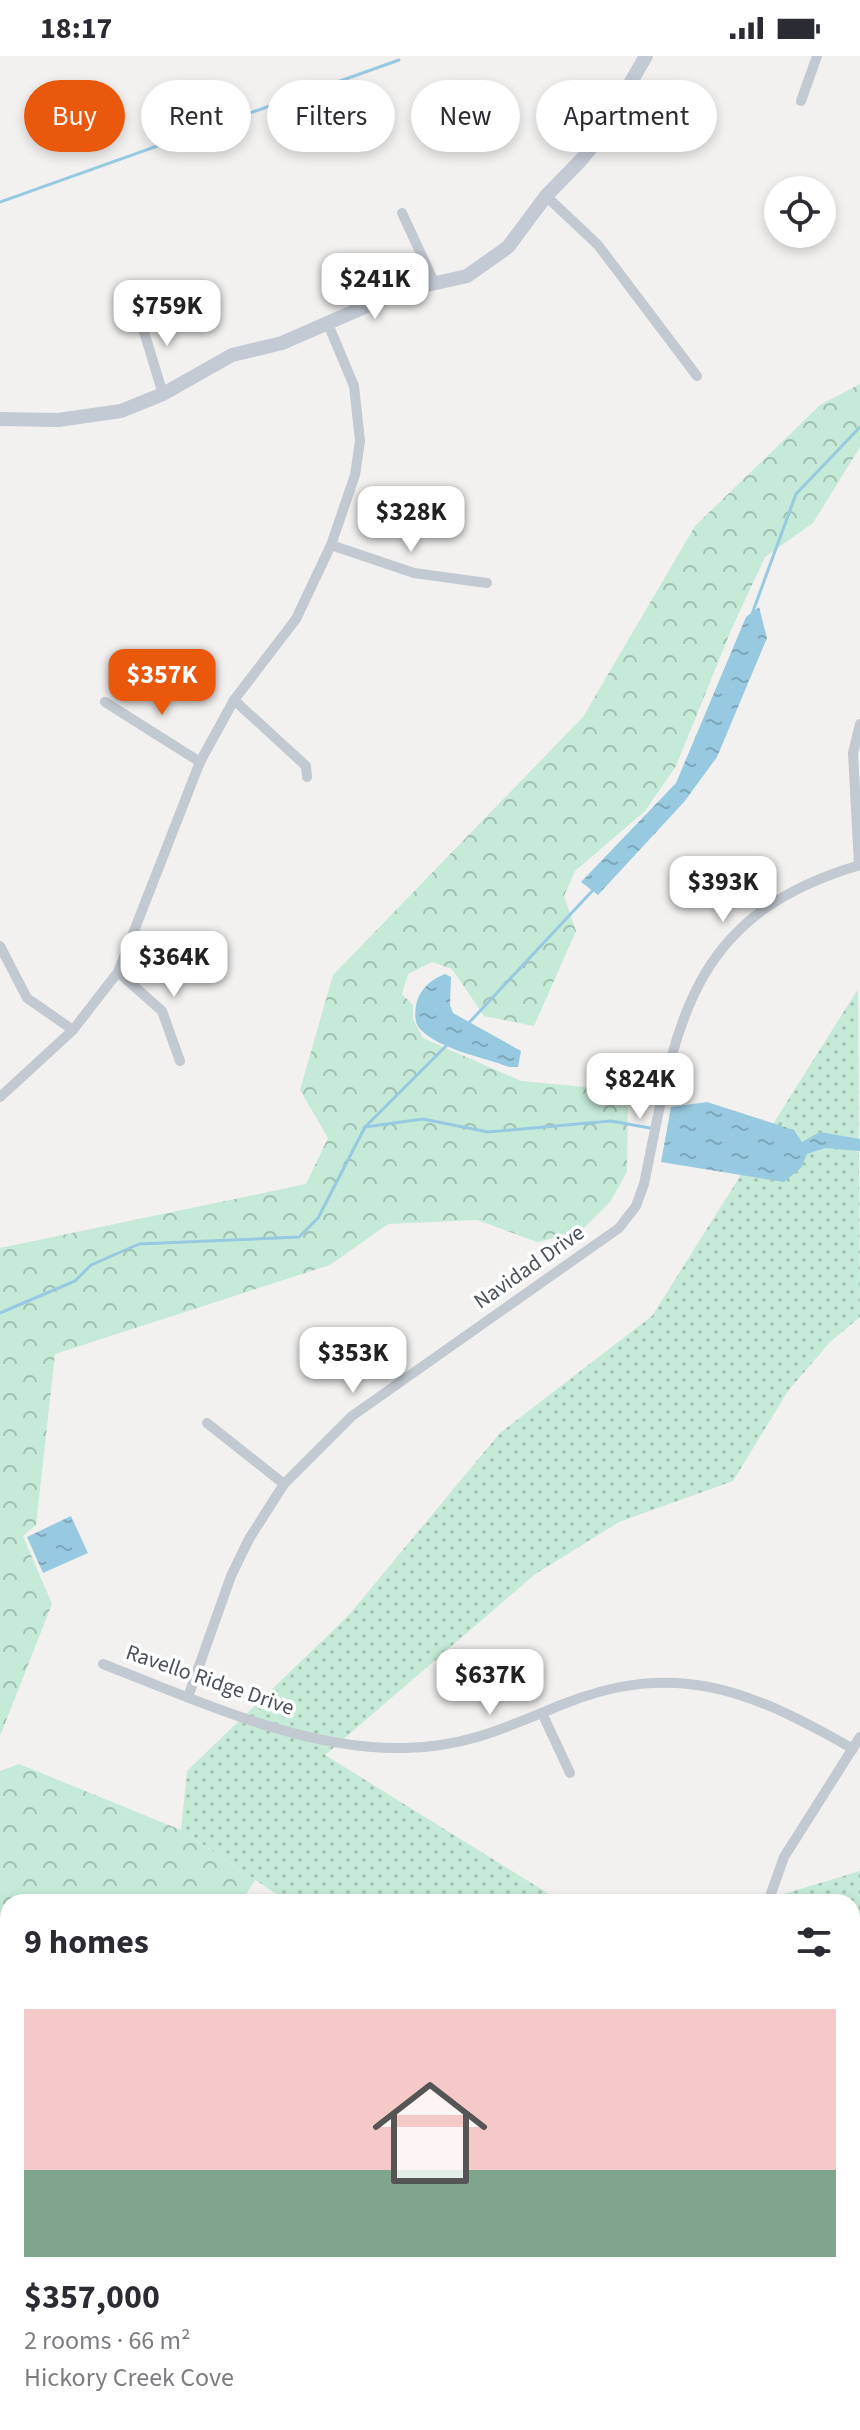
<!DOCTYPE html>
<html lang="en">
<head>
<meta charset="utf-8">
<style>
	body { margin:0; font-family:"Source Sans 3",sans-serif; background:#f7f7f7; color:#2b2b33; height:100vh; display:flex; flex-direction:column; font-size:30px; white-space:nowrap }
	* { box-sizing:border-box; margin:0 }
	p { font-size:26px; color:#7c7c81 }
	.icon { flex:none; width:44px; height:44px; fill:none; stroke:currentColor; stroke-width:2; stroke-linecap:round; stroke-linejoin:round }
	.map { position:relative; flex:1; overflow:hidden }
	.side { position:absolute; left:0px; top:1838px; width:860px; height:536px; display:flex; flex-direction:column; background:#fff; border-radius:24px 24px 0 0; box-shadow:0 4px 12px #0003 }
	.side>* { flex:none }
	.guide { position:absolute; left:24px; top:24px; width:812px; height:72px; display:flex; gap:16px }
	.tools { position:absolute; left:764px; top:120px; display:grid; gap:16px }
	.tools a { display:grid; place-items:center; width:72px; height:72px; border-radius:50%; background:#fff; box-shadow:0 4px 12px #0003; font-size:40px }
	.price { position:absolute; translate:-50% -68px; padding:0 18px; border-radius:16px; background:#fff; color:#222; font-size:26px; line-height:52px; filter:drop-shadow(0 2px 4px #0008) }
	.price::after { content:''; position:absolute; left:50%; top:48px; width:24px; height:18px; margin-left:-12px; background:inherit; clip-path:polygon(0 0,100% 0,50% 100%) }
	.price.current { background:#ea580c; color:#fff }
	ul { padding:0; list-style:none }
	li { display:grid; align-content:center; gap:16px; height:424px; padding:0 24px }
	li span { display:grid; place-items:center; height:248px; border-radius:0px; color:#555 }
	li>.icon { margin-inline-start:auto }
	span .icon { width:144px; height:144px; fill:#fffc; stroke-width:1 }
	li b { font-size:34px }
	h2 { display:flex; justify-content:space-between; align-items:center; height:96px; padding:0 24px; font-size:34px }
	.tag { padding:0 28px; border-radius:36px; background:#fff; box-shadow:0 4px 12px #0003; font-size:28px; line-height:72px }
	.tag.current { background:#ea580c; color:#fff }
	.status { display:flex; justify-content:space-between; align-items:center; height:56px; padding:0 40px; background:#fff; direction:ltr }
	.status svg { height:22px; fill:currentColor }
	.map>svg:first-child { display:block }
	.grass { fill:url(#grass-dots) }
	.forest { fill:url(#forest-crowns) }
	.water { fill:url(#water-ripples) }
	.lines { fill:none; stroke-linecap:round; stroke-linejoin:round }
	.stream { stroke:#97cae1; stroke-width:3 }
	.street { stroke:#c3c9d0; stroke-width:10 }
	.secondary { stroke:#c3cad4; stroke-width:14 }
	.labels { text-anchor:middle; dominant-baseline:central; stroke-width:7; stroke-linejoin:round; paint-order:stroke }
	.street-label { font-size:22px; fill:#4a525b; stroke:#fff }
</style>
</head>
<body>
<div class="status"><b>18:17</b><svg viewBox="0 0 49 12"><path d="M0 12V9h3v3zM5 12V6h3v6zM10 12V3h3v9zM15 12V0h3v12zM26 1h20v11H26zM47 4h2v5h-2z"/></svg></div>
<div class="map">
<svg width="860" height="2374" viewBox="0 0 860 2374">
	<defs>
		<pattern id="grass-dots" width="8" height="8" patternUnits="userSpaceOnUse" patternTransform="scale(2)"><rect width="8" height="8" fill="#c5ead7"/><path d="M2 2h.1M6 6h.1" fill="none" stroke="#a2c0b1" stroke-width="1.8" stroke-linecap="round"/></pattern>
		<pattern id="forest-crowns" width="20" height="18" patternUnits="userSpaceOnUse" patternTransform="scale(2)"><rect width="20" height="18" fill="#c5ead7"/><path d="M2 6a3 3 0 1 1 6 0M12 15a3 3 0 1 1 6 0" fill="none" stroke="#a2c0b1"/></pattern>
		<pattern id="water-ripples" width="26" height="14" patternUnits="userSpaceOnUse" patternTransform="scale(2)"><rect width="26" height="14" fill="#97cae1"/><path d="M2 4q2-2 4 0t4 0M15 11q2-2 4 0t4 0" fill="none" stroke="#7da7b9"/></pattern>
	</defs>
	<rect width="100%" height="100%" fill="#f2f1f0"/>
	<g class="grass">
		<path d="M858,933L860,1261L830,1286L788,1335L733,1425L619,1466L534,1519L325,1699L562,1846H288L181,1774L187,1715L348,1560L500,1377L652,1260Z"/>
		<path d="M860,1815V2005L852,2004V1846H776L777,1840Z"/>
		<path d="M8,1940V2366H822L831,2374H0V1952Z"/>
	</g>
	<g class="forest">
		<path d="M860,328V391L813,467L765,501L732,572L676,710L645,755L575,815L564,840L576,875L534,970L484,960L452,913L432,906L408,918L402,938L413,949V963L423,982L521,1025L628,1035L627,1116L610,1146L580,1176L537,1186L477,1164L388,1168L330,1209L55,1298L36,1469L23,1480L52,1548L0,1680V1192L306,1128L328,1082L300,1034L333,919L583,661L695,470L820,349Z"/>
		<path d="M19,1708L181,1774L255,1824L241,1846H8V1940L0,1952V1715Z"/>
		<path d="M0,2069L8,2079V2338L0,2339Z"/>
	</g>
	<g class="water">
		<path d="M759,551L767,582L717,701L684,746L598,839L581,826L676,727L746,561Z"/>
		<path d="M445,918L451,921L450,949L453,957L521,995L518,1011H509C483,1001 440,994 420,973C414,967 415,957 416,949C419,934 431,923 445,918Z"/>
		<path d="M707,1046L794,1074L802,1086L820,1076L860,1083V1095L825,1092L807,1098L801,1112L784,1126L661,1106L671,1051Z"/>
		<path d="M71,1460L88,1497L43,1517L27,1481Z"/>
	</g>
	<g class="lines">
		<g class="stream">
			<path d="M0,146L399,4"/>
			<path d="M752,558L796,438L860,371"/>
			<path d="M465,971L594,833"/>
			<path d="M365,1071L423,1063L488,1076L611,1065L650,1072"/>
			<path d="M0,1257L75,1225L91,1209L139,1188L299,1181L318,1162L365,1071L449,987"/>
		</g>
		<g class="street">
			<path d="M801,45L817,0"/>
			<path d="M546,140L598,189L697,320"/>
			<path d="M402,157L435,228"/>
			<path d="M138,256L163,338"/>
			<path d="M331,489L414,517L487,527"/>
			<path d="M234,644L306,710L307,721"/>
			<path d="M105,646L200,706"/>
			<path d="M859,809L853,697L860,668"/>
			<path d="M0,890L27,942L73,974"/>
			<path d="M118,916L162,955L180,1005"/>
			<path d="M0,1041L73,974L118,916L200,706L234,644L296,563L331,489L355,419L360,385L354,330L328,268"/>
			<path d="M207,1367L284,1428"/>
			<path d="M103,1608C196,1644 304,1695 405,1692C466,1691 507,1671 561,1649C676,1602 752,1635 853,1693"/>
			<path d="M188,1641L231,1520L249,1483L284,1428L352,1360L619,1172L636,1150L644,1128C676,973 685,860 860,809"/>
			<path d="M542,1657L570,1717"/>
			<path d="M768,1846L784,1801L860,1681"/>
			<path d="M852,2245L860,2254"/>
		</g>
		<path class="secondary" d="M0,363L58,364L121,355L163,338L232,299L282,287L401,235L467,220L508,191L546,140L581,104L596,86L646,0"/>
	</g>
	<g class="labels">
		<g class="street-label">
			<text transform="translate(529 1211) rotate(-35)">Navidad Drive</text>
			<text transform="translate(210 1624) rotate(19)">Ravello Ridge Drive</text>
		</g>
	</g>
</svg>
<div class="tools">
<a><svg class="icon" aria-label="locate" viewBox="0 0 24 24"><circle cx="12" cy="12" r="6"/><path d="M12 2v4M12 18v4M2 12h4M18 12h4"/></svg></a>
</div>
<b class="price" style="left:375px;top:265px">$241K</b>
<b class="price" style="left:167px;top:292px">$759K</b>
<b class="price" style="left:411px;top:498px">$328K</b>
<b class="price current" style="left:162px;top:661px">$357K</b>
<b class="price" style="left:723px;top:868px">$393K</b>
<b class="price" style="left:174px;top:943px">$364K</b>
<b class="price" style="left:640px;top:1065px">$824K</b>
<b class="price" style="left:353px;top:1339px">$353K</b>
<b class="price" style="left:490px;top:1661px">$637K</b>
<div class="guide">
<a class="tag current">Buy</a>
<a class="tag">Rent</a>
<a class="tag">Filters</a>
<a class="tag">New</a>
<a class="tag">Apartment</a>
</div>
<section class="side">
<h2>9 homes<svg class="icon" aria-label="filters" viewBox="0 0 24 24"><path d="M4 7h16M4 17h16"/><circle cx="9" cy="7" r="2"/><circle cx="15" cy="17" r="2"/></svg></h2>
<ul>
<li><span style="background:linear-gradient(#f6c9c9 65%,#7fa58c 0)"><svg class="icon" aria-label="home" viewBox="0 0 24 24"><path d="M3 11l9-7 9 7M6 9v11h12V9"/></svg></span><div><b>$357,000</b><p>2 rooms · 66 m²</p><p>Hickory Creek Cove</p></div></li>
</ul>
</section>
</div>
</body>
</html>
